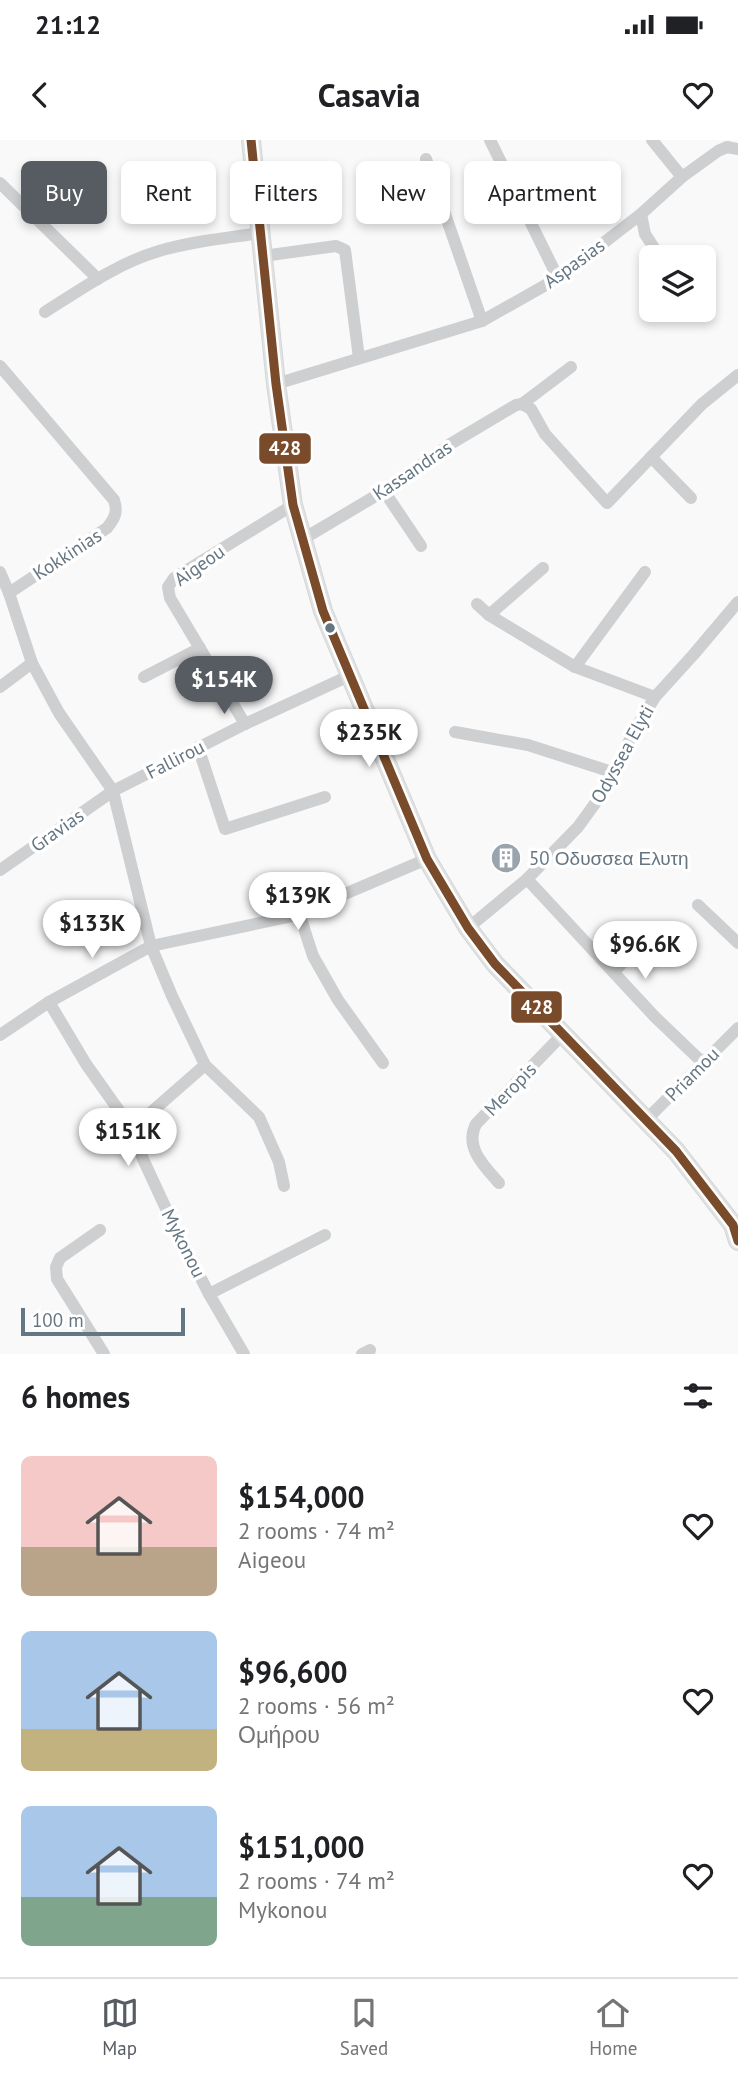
<!DOCTYPE html>
<html lang="en">
<head>
<meta charset="utf-8">
<style>
	body { margin:0; font-family:"PT Sans",sans-serif; background:#f2f2f2; color:#202124; height:100vh; display:flex; flex-direction:column; font-size:26px; white-space:nowrap }
	* { box-sizing:border-box; margin:0 }
	p { font-size:23px; color:#757577 }
	.icon { flex:none; width:38px; height:38px; fill:none; stroke:currentColor; stroke-width:2; stroke-linecap:round; stroke-linejoin:round }
	.map { position:relative; height:1214px; overflow:hidden }
	.drawer { display:flex; flex-direction:column; background:#fff; flex:1 }
	.drawer>* { flex:none }
	.top-card { position:absolute; left:21px; top:21px; width:696px; height:63px; display:flex; gap:14px }
	.tools { position:absolute; left:639px; top:105px; display:grid; gap:14px }
	.tools a { display:grid; place-items:center; width:77px; height:77px; border-radius:10px; background:#fff; box-shadow:0 4px 10px #0003; font-size:35px }
	.scale { position:absolute; left:21px; bottom:18px; width:164px; box-sizing:border-box; padding-left:7px; border:4px solid #657683; border-top:0; font-size:19px; line-height:24px; white-space:nowrap; color:#657683; -webkit-text-stroke:5px #fff; paint-order:stroke }
	.price { position:absolute; translate:-50% -60px; padding:0 16px; border-radius:24px; background:#fff; color:#222; font-size:23px; line-height:46px; filter:drop-shadow(0 2px 4px #0008) }
	.price::after { content:''; position:absolute; left:50%; top:42px; width:21px; height:16px; margin-left:-10px; background:inherit; clip-path:polygon(0 0,100% 0,50% 100%) }
	.price.on { background:#565c61; color:#fff }
	ul { padding:0; list-style:none }
	li { display:flex; align-items:center; gap:21px; height:175px; padding:0 21px }
	li span { display:grid; place-items:center; flex:none; width:196px; height:140px; border-radius:10px; color:#555 }
	li>.icon { margin-inline-start:auto }
	span .icon { width:84px; height:84px; fill:#fffc; stroke-width:1 }
	li b { font-size:30px }
	h2 { display:flex; justify-content:space-between; align-items:center; height:84px; padding:0 21px; font-size:30px }
	.chip { padding:0 24px; border-radius:10px; background:#fff; box-shadow:0 4px 10px #0003; font-size:24px; line-height:63px }
	.chip.on { background:#565c61; color:#fff }
	.status { display:flex; justify-content:space-between; align-items:center; height:49px; padding:0 35px; background:#fff; direction:ltr }
	.status svg { height:19px; fill:currentColor }
	header { display:flex; justify-content:space-between; align-items:center; height:91px; padding:0 21px; background:#fff; font-size:32px; font-weight:600 }
	.tabs { display:flex; justify-content:space-around; align-items:center; height:98px; border-top:2px solid #e0e0e0; background:#fff; font-size:19px; color:#757577 }
	.tabs a { display:grid; justify-items:center; gap:4px }
	.tabs .on { color:#565c61 }
	.map>svg:first-child { display:block }
	.lines { fill:none; stroke-linecap:round; stroke-linejoin:round }
	.secondary-casing { stroke:#d5d6d7; stroke-width:20 }
	.street { stroke:#cecfd0; stroke-width:12 }
	.secondary { stroke:#e1e2e2; stroke-width:18 }
	.bus-1-casing { stroke:#fff; stroke-width:14 }
	.bus-1 { stroke:#7a4b2a; stroke-width:9 }
	.bus-dot { fill:#657683; stroke:#fff; stroke-width:2.5 }
	.labels { text-anchor:middle; dominant-baseline:central; stroke-width:7; stroke-linejoin:round; paint-order:stroke }
	.street-label { font-size:19px; fill:#657683; stroke:#fff }
	.poi-label { font-size:19px; fill:#657683; stroke:#fff; text-anchor:start }
	.line-badge { stroke:#fff; stroke-width:2.5 }
	.badge-label { font-size:19px; text-anchor:middle; font-weight:bold; fill:#fff }
</style>
</head>
<body>
<div class="status"><b>21:12</b><svg viewBox="0 0 49 12"><path d="M0 12V9h3v3zM5 12V6h3v6zM10 12V3h3v9zM15 12V0h3v12zM26 1h20v11H26zM47 4h2v5h-2z"/></svg></div>
<header><svg class="icon" aria-label="back" viewBox="0 0 24 24"><path d="M15 5l-7 7 7 7"/></svg>Casavia<svg class="icon" aria-label="heart" viewBox="0 0 24 24"><path d="M12 20l-8-8c-3-5 5-10 8-4 3-6 11-1 8 4z"/></svg></header>
<div class="map">
<svg width="738" height="1214" viewBox="0 0 738 1214">
	<rect width="100%" height="100%" fill="#f9f9f9"/>
	<g class="lines">
		<g class="secondary-casing">
			<path id="secondary" d="M251,0L276,244L293,365L323,471L427,719L468,788L495,824L676,1011L733,1085L738,1101"/>
		</g>
		<g class="street">
			<path d="M490,0L558,138"/>
			<path d="M652,0L682,37"/>
			<path d="M426,19L482,181"/>
			<path d="M0,43L98,139"/>
			<path d="M641,74L645,94L660,117"/>
			<path d="M263,116L336,106L345,110L359,218"/>
			<path d="M45,172C81,149 118,123 159,111C192,101 227,98 260,93"/>
			<path d="M0,226L114,360C118,372 115,378 107,388L9,453"/>
			<path d="M276,244L482,181L558,138L641,74L682,37L718,11L727,7L738,9"/>
			<path d="M522,264L531,269L545,294L607,363L702,264L738,235"/>
			<path d="M651,317L691,358"/>
			<path d="M384,351L421,406"/>
			<path d="M303,399L384,351L452,303L516,265L522,264L571,227"/>
			<path d="M0,432L9,453L32,523L59,573L113,651L151,806L172,856L205,925L259,977L279,1022L284,1046"/>
			<path d="M477,464L489,475L575,527L655,557"/>
			<path d="M489,475L543,428"/>
			<path d="M575,527L645,432"/>
			<path d="M144,537L200,508"/>
			<path d="M0,547L32,523"/>
			<path d="M245,584L170,458L168,447L174,438L293,365"/>
			<path d="M455,592L528,605L612,632"/>
			<path d="M198,607L225,689L325,657"/>
			<path d="M0,730L113,651L245,584L351,535"/>
			<path d="M527,739L655,877L703,923"/>
			<path d="M698,765L738,803"/>
			<path d="M299,773L313,816L338,860L383,923"/>
			<path d="M468,788L527,739L578,687L607,647L634,591L655,557L694,514L738,462"/>
			<path d="M614,832L653,789"/>
			<path d="M49,862L86,924L132,989L143,1019L174,1086L209,1154L244,1214"/>
			<path d="M0,895L49,862L151,806L293,776L427,719"/>
			<path d="M646,980L738,888"/>
			<path d="M132,989L205,925"/>
			<path d="M499,1043C484,1026 464,1007 476,984L562,895"/>
			<path d="M100,1090L60,1118L56,1127L57,1139L104,1214"/>
			<path d="M209,1154L325,1095"/>
			<path d="M362,1214L370,1210"/>
		</g>
		<use href="#secondary" class="secondary"/>
		<g class="bus-1-casing">
			<path id="bus-1" d="M251,0L276,244L293,365L323,471L427,719L468,788L495,824L676,1011L733,1085L738,1101"/>
		</g>
		<use href="#bus-1" class="bus-1"/>
	</g>
	<defs>
		<g id="building-disc" transform="scale(1.575)"><circle r="9.5" fill="#99a4ac" stroke="#fff"/><path d="M-4-6H4V6H1V3H-1V6H-4ZM-2.5-4.3h1.7v1.8h-1.7ZM.8-4.3h1.7v1.8H.8ZM-2.5-1h1.7V.8h-1.7ZM.8-1h1.7V.8H.8Z" fill="#fff"/></g>
	</defs>
	<g fill-rule="evenodd">
		<use href="#building-disc" x="506" y="718"/>
	</g>
	<circle class="bus-dot" cx="330" cy="488" r="6"/>
	<g class="labels">
		<g class="street-label">
			<text transform="translate(574 123) rotate(-36)">Aspasias</text>
			<text transform="translate(412 330) rotate(-34)">Kassandras</text>
			<text transform="translate(67 414) rotate(-33)">Kokkinias</text>
			<text transform="translate(199 425) rotate(-35)">Aigeou</text>
			<text transform="translate(622 614) rotate(-61)">Odyssea Elyti</text>
			<text transform="translate(175 619) rotate(-27)">Fallirou</text>
			<text transform="translate(57 690) rotate(-35)">Gravias</text>
			<text transform="translate(692 934) rotate(-45)">Priamou</text>
			<text transform="translate(510 949) rotate(-46)">Meropis</text>
			<text transform="translate(184 1103) rotate(63)">Mykonou</text>
		</g>
		<g class="poi-label">
			<text x="529" y="718">50 Οδυσσεα Ελυτη</text>
		</g>
	</g>
	<g class="line-badge">
		<rect x="258" y="292" width="54" height="33" rx="7" fill="#7a4b2a"/>
		<rect x="510" y="850" width="53" height="34" rx="7" fill="#7a4b2a"/>
	</g>
	<g class="badge-label">
		<text x="285" y="315">428</text>
		<text x="537" y="874">428</text>
	</g>
</svg>
<div class="tools">
<a><svg class="icon" aria-label="layers" viewBox="0 0 24 24"><path d="M12 4l9 5-9 5-9-5zM3 14l9 5 9-5"/></svg></a>
</div>
<div class="scale">100 m</div>
<b class="price on" style="left:224px;top:576px">$154K</b>
<b class="price" style="left:369px;top:629px">$235K</b>
<b class="price" style="left:298px;top:792px">$139K</b>
<b class="price" style="left:92px;top:820px">$133K</b>
<b class="price" style="left:645px;top:841px">$96.6K</b>
<b class="price" style="left:128px;top:1028px">$151K</b>
<div class="top-card">
<a class="chip on">Buy</a>
<a class="chip">Rent</a>
<a class="chip">Filters</a>
<a class="chip">New</a>
<a class="chip">Apartment</a>
</div>
</div>
<section class="drawer">
<h2>6 homes<svg class="icon" aria-label="filters" viewBox="0 0 24 24"><path d="M4 7h16M4 17h16"/><circle cx="9" cy="7" r="2"/><circle cx="15" cy="17" r="2"/></svg></h2>
<ul>
<li><span style="background:linear-gradient(#f6c9c9 65%,#b9a48a 0)"><svg class="icon" aria-label="home" viewBox="0 0 24 24"><path d="M3 11l9-7 9 7M6 9v11h12V9"/></svg></span><div><b>$154,000</b><p>2 rooms · 74 m²</p><p>Aigeou</p></div><svg class="icon" aria-label="heart" viewBox="0 0 24 24"><path d="M12 20l-8-8c-3-5 5-10 8-4 3-6 11-1 8 4z"/></svg></li>
<li><span style="background:linear-gradient(#a9c7e8 70%,#c2b280 0)"><svg class="icon" aria-label="home" viewBox="0 0 24 24"><path d="M3 11l9-7 9 7M6 9v11h12V9"/></svg></span><div><b>$96,600</b><p>2 rooms · 56 m²</p><p>Ομήρου</p></div><svg class="icon" aria-label="heart" viewBox="0 0 24 24"><path d="M12 20l-8-8c-3-5 5-10 8-4 3-6 11-1 8 4z"/></svg></li>
<li><span style="background:linear-gradient(#a9c7e8 65%,#7fa58c 0)"><svg class="icon" aria-label="home" viewBox="0 0 24 24"><path d="M3 11l9-7 9 7M6 9v11h12V9"/></svg></span><div><b>$151,000</b><p>2 rooms · 74 m²</p><p>Mykonou</p></div><svg class="icon" aria-label="heart" viewBox="0 0 24 24"><path d="M12 20l-8-8c-3-5 5-10 8-4 3-6 11-1 8 4z"/></svg></li>
</ul>
</section>
<nav class="tabs">
<a class="on"><svg class="icon" aria-label="map" viewBox="0 0 24 24"><path d="M3 6l6-2 6 2 6-2v14l-6 2-6-2-6 2zM9 4v14M15 6v14"/></svg>Map</a>
<a><svg class="icon" aria-label="saved" viewBox="0 0 24 24"><path d="M7 4h10v16l-5-4-5 4z"/></svg>Saved</a>
<a><svg class="icon" aria-label="home" viewBox="0 0 24 24"><path d="M3 11l9-7 9 7M6 9v11h12V9"/></svg>Home</a>
</nav>
</body>
</html>
